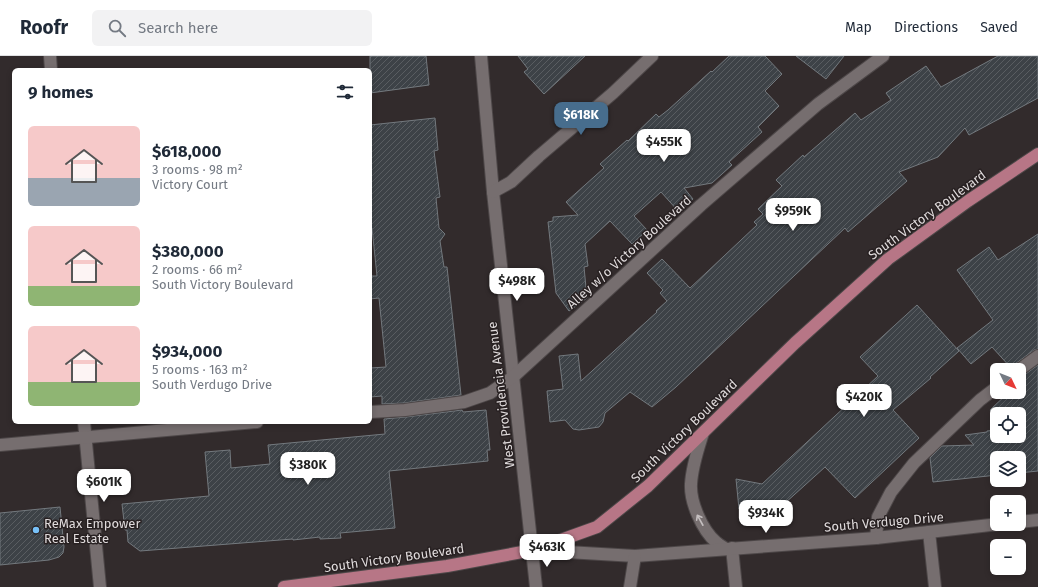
<!DOCTYPE html>
<html lang="en">
<head>
<meta charset="utf-8">
<style>
	body { margin:0; font-family:"Fira Sans",sans-serif; background:#f2f2f3; color:#1f2937; height:100vh; display:flex; flex-direction:column; font-size:15px; white-space:nowrap }
	* { box-sizing:border-box; margin:0 }
	p { font-size:13px; color:#747a83 }
	.icon { flex:none; width:22px; height:22px; fill:none; stroke:currentColor; stroke-width:2; stroke-linecap:round; stroke-linejoin:round }
	.map { position:relative; flex:1; overflow:hidden }
	.side { position:absolute; left:12px; top:12px; width:360px; height:356px; display:flex; flex-direction:column; background:#fff; border-radius:6px; box-shadow:0 2px 6px #0003 }
	.side>* { flex:none }
	.needle { width:26px; rotate:133deg }
	.controls { position:absolute; left:990px; top:307px; display:grid; gap:8px }
	.controls a { display:grid; place-items:center; width:36px; height:36px; border-radius:6px; background:#fff; box-shadow:0 2px 6px #0003; font-size:20px }
	.price { position:absolute; translate:-50% -34px; padding:0 9px; border-radius:8px; background:#fff; color:#222; font-size:13px; line-height:26px; filter:drop-shadow(0 1px 2px #0008) }
	.price::after { content:''; position:absolute; left:50%; top:24px; width:12px; height:9px; margin-left:-6px; background:inherit; clip-path:polygon(0 0,100% 0,50% 100%) }
	.price.on { background:#476d8d; color:#fff }
	ul { padding:0; list-style:none }
	li { display:flex; align-items:center; gap:12px; height:100px; padding:0 16px }
	li span { display:grid; place-items:center; flex:none; width:112px; height:80px; border-radius:6px; color:#555 }
	li>.icon { margin-inline-start:auto }
	span .icon { width:48px; height:48px; fill:#fffc; stroke-width:1 }
	li b { font-size:17px }
	h2 { display:flex; justify-content:space-between; align-items:center; height:48px; padding:0 16px; font-size:17px }
	header { display:flex; align-items:center; gap:24px; box-sizing:border-box; height:56px; padding:0 20px; background:#fff; border-bottom:1px solid #e0e1e3 }
	header strong { font-size:19px }
	nav { display:flex; gap:22px; margin-inline-start:auto; font-size:14px }
	.search { width:280px; height:36px; background:#f2f2f3; display:flex; align-items:center; gap:10px; box-sizing:border-box; padding:0 14px; border-radius:6px; color:#747a83; font-size:15px }
	.map>svg:first-child { display:block }
	.building { fill:url(#building-hatch); stroke:#73797e }
	.lines { fill:none; stroke-linecap:round; stroke-linejoin:round }
	.minor-casing { stroke:#4d4748; stroke-width:14 }
	.major-casing { stroke:#4d4748; stroke-width:14 }
	.minor { stroke:#766e6f; stroke-width:12 }
	.major { stroke:#b77686; stroke-width:12 }
	.oneway { stroke:#c5bfc0 }
	.poi-dot { fill:#77c0f7; stroke:#282122; stroke-width:1.5 }
	.labels { text-anchor:middle; dominant-baseline:central; stroke-width:3; stroke-linejoin:round; paint-order:stroke }
	.street-label { font-size:13px; fill:#dfdadb; stroke:#282122 }
	.poi-label { font-size:13px; fill:#dfdadb; stroke:#282122; text-anchor:start }
</style>
</head>
<body>
<header>
<strong>Roofr</strong>
<div class="search"><svg class="icon" aria-label="search" viewBox="0 0 24 24"><circle cx="10" cy="10" r="6"/><path d="M15 15l6 6"/></svg>Search here</div>
<nav><a>Map</a><a>Directions</a><a>Saved</a></nav>
</header>
<div class="map">
<svg width="1038" height="531" viewBox="0 0 1038 531">
	<defs>
		<pattern id="building-hatch" width="6" height="6" patternUnits="userSpaceOnUse"><rect width="6" height="6" fill="#3d4247"/><path d="M-1 1l2-2M0 6l6-6M5 7l2-2" fill="none" stroke="#595d61"/></pattern>
	</defs>
	<rect width="100%" height="100%" fill="#322b2c"/>
	<g class="building">
		<path d="M370,0H426L429,29L370,37Z"/>
		<path d="M518,0H585L544,38L524,16L528,13Z"/>
		<path d="M729,0H765L782,18L765,35L779,50L758,71L762,76L729,106L732,109L712,127L684,132L693,143L679,156L661,136L634,160L647,174L632,188L610,165L585,188L588,210L584,211L587,242L569,255L556,237L548,166L553,165V161L578,159L566,146L604,112L600,108L627,84L628,85L656,58L659,61L668,54L711,15L712,16Z"/>
		<path d="M796,0H844L826,23Z"/>
		<path d="M998,0H1038V42L969,79L965,72L938,101L899,116L907,125L848,176L845,172L676,331L652,351L630,336L605,357L603,366L599,371L579,374L573,373L565,364L550,366L547,335L563,333L559,300L578,298L581,325L657,256L656,255L667,245L660,237L663,234L647,217L662,203L690,232L757,169L754,166L763,158L758,153L782,130L776,124L803,99L804,101L855,57L861,64L891,44L886,37L926,10L941,31Z"/>
		<path d="M435,62L438,94L434,95L440,141L436,142L439,172L445,178L440,185L444,211H447L461,339L404,347L382,348V340L370,341V312L386,311L379,242L370,243V220H377L372,172H370V69Z"/>
		<path d="M1038,178V293L1034,294L1015,308L1012,313L992,291L971,308L957,292L993,264L957,214L989,191L998,204Z"/>
		<path d="M917,249L959,295L930,321L931,322L893,354L919,382L855,442L825,411L784,448L739,453L736,423L762,428L878,320L860,301Z"/>
		<path d="M1038,309V415L1019,417V402H997V419L933,426L930,402L942,390L974,389L965,379L987,376V375L997,374V380H1019V358H997V362L990,354L1009,336H1019V326L1021,324L1019,321L1023,320Z"/>
		<path d="M462,354L463,356L486,354L490,394H487L488,405L389,415L395,472L340,477L341,482L320,483V481L293,484V483L140,495L128,486L127,474H125L122,448L209,440L205,396L230,394L231,412L270,408L268,389L385,378L384,363L406,361Z"/>
		<path d="M60,451L64,491L63,497L59,501L49,504L0,509V457Z"/>
	</g>
	<g class="lines">
		<g class="minor-casing">
			<g id="minor">
				<path d="M50,0L51,14"/>
				<path d="M481,0L493,136L536,531"/>
				<path d="M493,136L511,126L539,100L613,37L652,0"/>
				<path d="M1019,314L1038,300"/>
				<path d="M370,356L405,354L464,346L490,337L513,321L701,149L818,48L883,0"/>
				<path d="M84,366L100,531"/>
				<path d="M703,377C698,393 692,410 691,428C690,446 702,474 716,486C719,489 723,491 726,493"/>
				<path d="M0,389L257,366"/>
				<path d="M1019,466L1038,464"/>
				<path d="M929,476L935,531"/>
				<path d="M876,482L878,461L891,436L914,407L980,344L997,331"/>
				<path d="M732,492L736,531"/>
				<path d="M533,494L635,500L876,482L999,468"/>
				<path d="M630,531L635,500"/>
			</g>
		</g>
		<g class="major-casing">
			<path id="major" d="M284,531L447,510L533,494L597,471L648,430L795,287L888,203L968,145L1038,98"/>
		</g>
		<use href="#minor" class="minor"/>
		<use href="#major" class="major"/>
	</g>
	<defs><path id="oneway-shaft" d="M-6 0H5M1.5-3L5.5 0L1.5 3" fill="none" stroke-width="1.6" stroke-linecap="round" stroke-linejoin="round"/></defs>
	<use class="oneway" href="#oneway-shaft" transform="translate(700 464) rotate(-119)"/>
	<circle class="poi-dot" cx="36" cy="474" r="4"/>
	<g class="labels">
		<g class="street-label">
			<text transform="translate(927 159) rotate(-36)">South Victory Boulevard</text>
			<text transform="translate(629 196) rotate(-42)">Alley w/o Victory Boulevard</text>
			<text transform="translate(501 339) rotate(-97)">West Providencia Avenue</text>
			<text transform="translate(684 375) rotate(-44)">South Victory Boulevard</text>
			<text transform="translate(884 466) rotate(-5)">South Verdugo Drive</text>
			<text transform="translate(394 502) rotate(-8)">South Victory Boulevard</text>
		</g>
		<g class="poi-label">
			<text x="44" y="467">ReMax Empower<tspan x="44" dy="15">Real Estate</tspan></text>
		</g>
	</g>
</svg>
<div class="controls">
<a><svg class="needle" viewBox="-14 -14 28 28"><path d="M0-13l5 13h-10z" fill="#e53935"/><path d="M0 13l5-13h-10z" fill="#747a83"/></svg></a>
<a><svg class="icon" aria-label="locate" viewBox="0 0 24 24"><circle cx="12" cy="12" r="6"/><path d="M12 2v4M12 18v4M2 12h4M18 12h4"/></svg></a>
<a><svg class="icon" aria-label="layers" viewBox="0 0 24 24"><path d="M12 4l9 5-9 5-9-5zM3 14l9 5 9-5"/></svg></a>
<a>+</a>
<a>−</a>
</div>
<b class="price on" style="left:581px;top:80px">$618K</b>
<b class="price" style="left:664px;top:107px">$455K</b>
<b class="price" style="left:793px;top:176px">$959K</b>
<b class="price" style="left:517px;top:246px">$498K</b>
<b class="price" style="left:864px;top:362px">$420K</b>
<b class="price" style="left:308px;top:430px">$380K</b>
<b class="price" style="left:104px;top:447px">$601K</b>
<b class="price" style="left:766px;top:478px">$934K</b>
<b class="price" style="left:547px;top:512px">$463K</b>
<section class="side">
<h2>9 homes<svg class="icon" aria-label="filters" viewBox="0 0 24 24"><path d="M4 7h16M4 17h16"/><circle cx="9" cy="7" r="2"/><circle cx="15" cy="17" r="2"/></svg></h2>
<ul>
<li><span style="background:linear-gradient(#f6c9c9 65%,#9aa5b1 0)"><svg class="icon" aria-label="home" viewBox="0 0 24 24"><path d="M3 11l9-7 9 7M6 9v11h12V9"/></svg></span><div><b>$618,000</b><p>3 rooms · 98 m²</p><p>Victory Court</p></div></li>
<li><span style="background:linear-gradient(#f6c9c9 75%,#8fb573 0)"><svg class="icon" aria-label="home" viewBox="0 0 24 24"><path d="M3 11l9-7 9 7M6 9v11h12V9"/></svg></span><div><b>$380,000</b><p>2 rooms · 66 m²</p><p>South Victory Boulevard</p></div></li>
<li><span style="background:linear-gradient(#f6c9c9 70%,#8fb573 0)"><svg class="icon" aria-label="home" viewBox="0 0 24 24"><path d="M3 11l9-7 9 7M6 9v11h12V9"/></svg></span><div><b>$934,000</b><p>5 rooms · 163 m²</p><p>South Verdugo Drive</p></div></li>
</ul>
</section>
</div>
</body>
</html>
